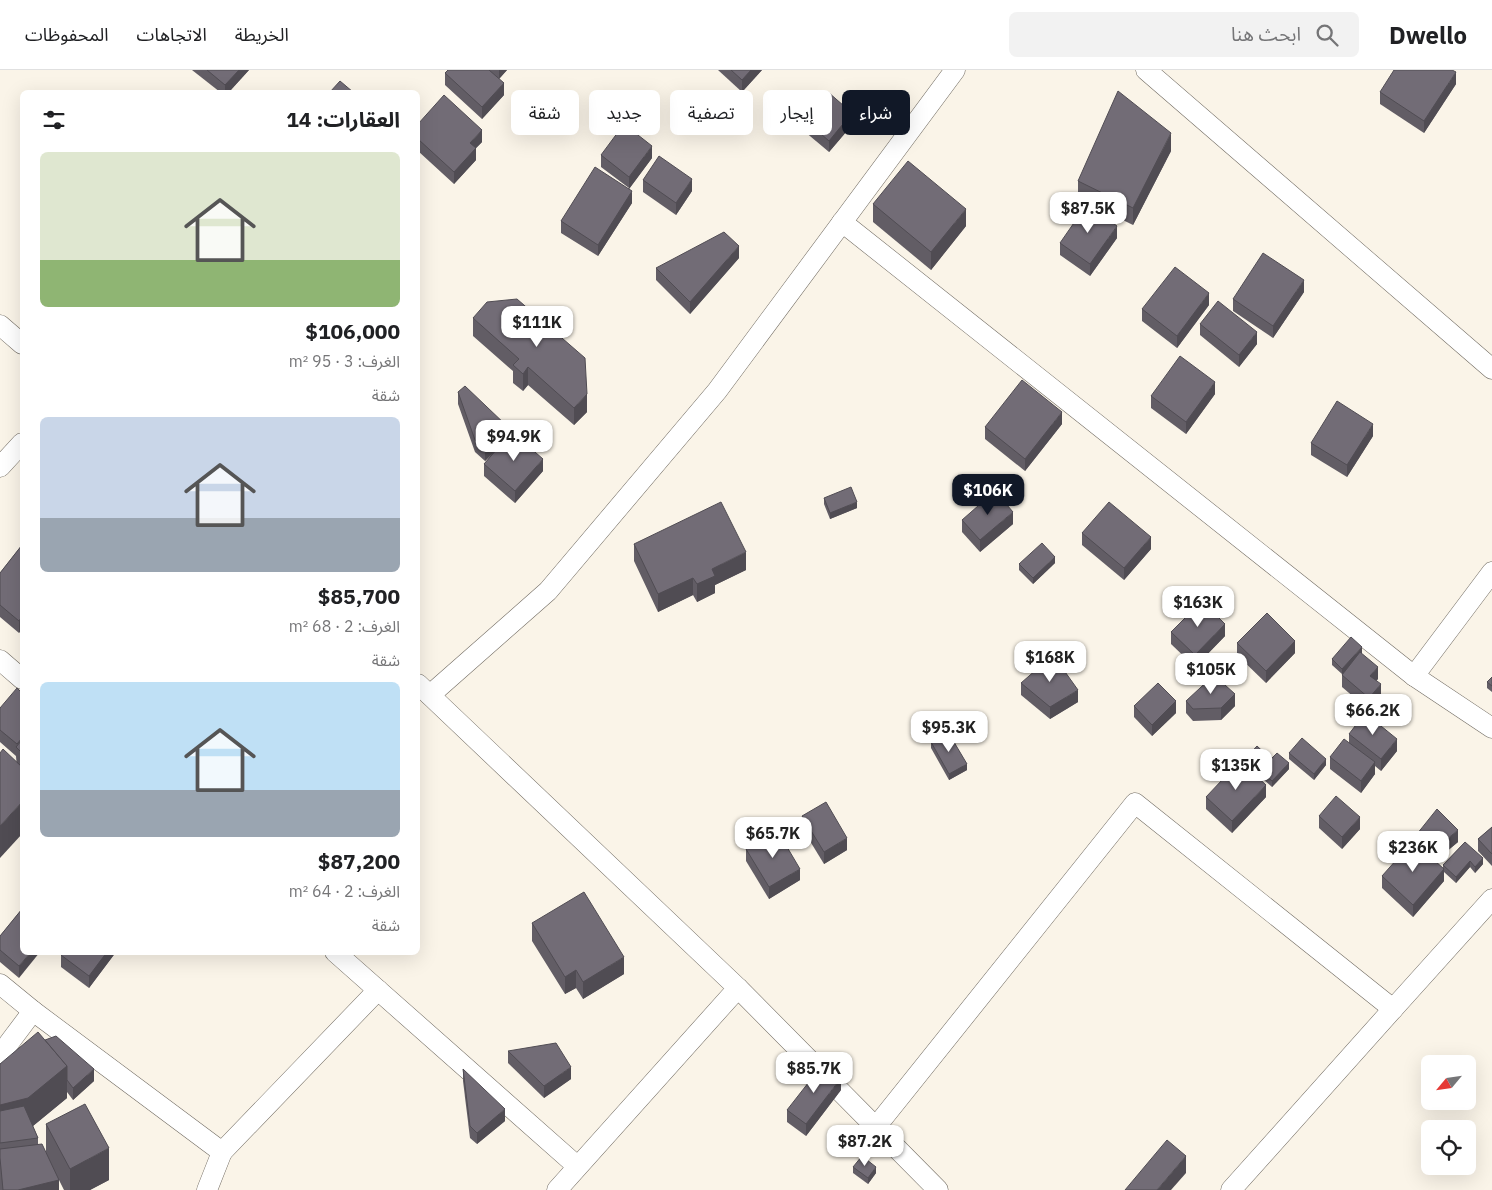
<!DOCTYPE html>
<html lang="ar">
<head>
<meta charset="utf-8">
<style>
	body { margin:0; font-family:"IBM Plex Sans","Noto Sans Arabic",sans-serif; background:#f2f2f2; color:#202124; direction:rtl; height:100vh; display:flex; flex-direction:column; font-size:19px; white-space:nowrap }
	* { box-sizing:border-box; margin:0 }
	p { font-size:16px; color:#757577 }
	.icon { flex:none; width:28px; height:28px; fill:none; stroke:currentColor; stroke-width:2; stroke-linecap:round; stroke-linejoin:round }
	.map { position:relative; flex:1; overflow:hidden; direction:ltr }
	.sheet { position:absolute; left:20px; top:20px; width:400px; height:865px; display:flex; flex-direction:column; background:#fff; border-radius:8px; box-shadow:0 5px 20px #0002; direction:rtl }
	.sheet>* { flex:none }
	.hud { position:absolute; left:435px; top:20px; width:475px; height:45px; direction:rtl; display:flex; gap:10px }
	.needle { width:32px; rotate:241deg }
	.fabs { position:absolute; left:1421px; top:985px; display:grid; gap:10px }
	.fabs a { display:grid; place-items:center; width:55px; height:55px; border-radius:8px; background:#fff; box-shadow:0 5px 20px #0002; font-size:25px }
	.price { position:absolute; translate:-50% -42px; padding:0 11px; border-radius:10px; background:#fff; color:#222; font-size:16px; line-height:32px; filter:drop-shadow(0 1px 2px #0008) }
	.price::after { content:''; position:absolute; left:50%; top:30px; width:15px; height:11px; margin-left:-8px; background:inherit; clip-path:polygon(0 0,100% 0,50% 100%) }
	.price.selected { background:#111827; color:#fff }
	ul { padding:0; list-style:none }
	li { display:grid; align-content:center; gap:10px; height:265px; padding:0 20px }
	li span { display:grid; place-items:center; height:155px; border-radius:8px; color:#555 }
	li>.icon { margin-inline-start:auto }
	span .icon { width:90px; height:90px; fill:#fffc; stroke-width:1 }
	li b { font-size:21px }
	h2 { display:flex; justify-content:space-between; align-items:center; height:60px; padding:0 20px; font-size:21px }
	.chip { padding:0 18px; border-radius:8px; background:#fff; box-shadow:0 5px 20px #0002; font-size:18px; line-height:45px }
	.chip.selected { background:#111827; color:#fff }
	header { display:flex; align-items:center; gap:30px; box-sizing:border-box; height:70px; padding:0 25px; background:#fff; border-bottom:1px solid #e0e0e0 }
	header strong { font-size:24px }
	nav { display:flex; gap:28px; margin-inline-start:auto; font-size:18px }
	.search { width:350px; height:45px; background:#f2f2f2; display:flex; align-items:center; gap:12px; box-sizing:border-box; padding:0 18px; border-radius:8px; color:#757577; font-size:19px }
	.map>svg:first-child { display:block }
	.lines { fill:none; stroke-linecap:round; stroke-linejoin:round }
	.minor-casing { stroke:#706a61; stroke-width:21 }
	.minor { stroke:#fff; stroke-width:20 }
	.wall { fill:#625d65 }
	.shaded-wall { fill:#504c53 }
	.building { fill:#726c76; stroke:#504c53 }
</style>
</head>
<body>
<header>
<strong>Dwello</strong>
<div class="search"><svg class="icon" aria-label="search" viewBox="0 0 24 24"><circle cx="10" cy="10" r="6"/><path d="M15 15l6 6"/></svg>ابحث هنا</div>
<nav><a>الخريطة</a><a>الاتجاهات</a><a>المحفوظات</a></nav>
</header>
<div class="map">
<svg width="1492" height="1120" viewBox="0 0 1492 1120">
	<rect width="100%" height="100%" fill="#faf4e8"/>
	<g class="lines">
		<g class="minor-casing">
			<g id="minor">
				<path d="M1146,0L1492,299"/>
				<path d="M842,152L1414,606L1492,658"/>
				<path d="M0,255L22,274"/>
				<path d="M0,397L22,373"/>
				<path d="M0,590L22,609"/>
				<path d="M1414,606L1492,502"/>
				<path d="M418,614L738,918L557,1120"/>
				<path d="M430,625L548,521L717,321L955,0"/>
				<path d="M335,882L577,1096"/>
				<path d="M0,914L33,941L222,1082L207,1120"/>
				<path d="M738,918L938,1120"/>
				<path d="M0,985L33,941"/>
				<path d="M875,1058L1135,733L1393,939L1492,829"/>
				<path d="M222,1082L378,920"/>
				<path d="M1231,1120L1393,939"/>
			</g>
		</g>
		<use href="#minor" class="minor"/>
	</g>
	<g class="wall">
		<path d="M192,0H249L229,22H220Z"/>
		<path d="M448,0H507L499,9L504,25L482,49L445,15V3Z"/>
		<path d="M718,0H762L742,22Z"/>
		<path d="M1456,14L1424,63L1380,34V22Z"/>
		<path d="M804,49L852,55L829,82L804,61Z"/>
		<path d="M418,54L482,72L476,78V90L454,114L418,81Z"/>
		<path d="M1171,81L1133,155L1078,128V111Z"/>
		<path d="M601,85L652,88L629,119L632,133L598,186L561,163V151L629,118L601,97Z"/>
		<path d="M643,110L692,121L676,145L643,122Z"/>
		<path d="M873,134L966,156L931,200L873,152Z"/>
		<path d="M1117,168L1090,206L1060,185V173Z"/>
		<path d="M739,188L690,244L656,210V198Z"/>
		<path d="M1304,222L1273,268L1233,241V229Z"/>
		<path d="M1209,235L1177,278L1142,251V239Z"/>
		<path d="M473,248L587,342L574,355L528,315L523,321L513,313V301L473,266Z"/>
		<path d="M1200,254L1257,274L1239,297L1200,265Z"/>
		<path d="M458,322L508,367L543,401L515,433L484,406V394L492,384L485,391L475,382L458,334Z"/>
		<path d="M1215,324L1186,364L1151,338V326Z"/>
		<path d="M1062,354L1025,401L985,369V357Z"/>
		<path d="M1373,366L1347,407L1311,385V373Z"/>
		<path d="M824,428L857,438L830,449L824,434Z"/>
		<path d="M962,450L1013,454L980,482L962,462Z"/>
		<path d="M1082,463L1151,479L1124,510L1082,475Z"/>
		<path d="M634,474L746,500L715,515V523L697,532L693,525L658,542L634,491Z"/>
		<path d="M22,475V558L19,563L0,547V503Z"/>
		<path d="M1055,493L1033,514L1019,500V494Z"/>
		<path d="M1171,562L1225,566L1195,597L1171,574Z"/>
		<path d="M1237,573L1295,583L1266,613L1237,585Z"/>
		<path d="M1361,583L1378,609L1376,610L1381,626L1369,640L1342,617V604L1332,595V589Z"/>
		<path d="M1492,607V622L1487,618V612Z"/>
		<path d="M1021,613L1078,632L1050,649L1021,625Z"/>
		<path d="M22,623V764L16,686L0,672V638Z"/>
		<path d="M1186,631L1235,636L1221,650L1193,651L1186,643Z"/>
		<path d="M1134,636L1176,643L1152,666L1134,647Z"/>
		<path d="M1349,664L1397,681L1381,701L1375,696V704L1361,723L1330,699V687L1349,673Z"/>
		<path d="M931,672L967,700L949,710L931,678Z"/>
		<path d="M1289,683L1326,695L1314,710L1289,689Z"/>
		<path d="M1246,688L1271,689L1289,699L1272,717L1246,694Z"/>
		<path d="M1206,727H1266L1232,763L1206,739Z"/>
		<path d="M802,746L847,780L824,794L802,758Z"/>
		<path d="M1319,746L1360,759L1342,779L1319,758Z"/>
		<path d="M1492,757V796L1478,781V769Z"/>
		<path d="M1417,764L1458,772L1435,791L1443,799V795L1465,772L1483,794L1475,803L1470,797L1456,813L1444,802V811L1413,847L1382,818V806L1417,774Z"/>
		<path d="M746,779L800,810L769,829L746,791Z"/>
		<path d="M22,839L19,908L0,892V866Z"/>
		<path d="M532,853L624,904L583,929L576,918L565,924L532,871Z"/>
		<path d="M116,882L89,918L61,897V885Z"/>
		<path d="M45,970L94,1011L73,1030L67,1022V1028L33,1056L38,1068V1074L46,1084V1054L109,1110L90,1120H64L59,1110V1120H0V994Z"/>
		<path d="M508,981L571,1009L544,1028L508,993Z"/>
		<path d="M463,999L505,1051L477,1074L470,1068L463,1011Z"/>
		<path d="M841,1020L806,1066L787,1052V1040Z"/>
		<path d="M853,1097L876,1103L868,1114L853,1103Z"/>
	</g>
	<g class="shaded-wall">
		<path d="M239,0H249L229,22H225V15Z"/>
		<path d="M499,0H507L499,9Z"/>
		<path d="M751,0H762L742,22V10Z"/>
		<path d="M1456,2V14L1424,63V51Z"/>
		<path d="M504,13V25L482,49V37Z"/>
		<path d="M852,43V55L829,82V71Z"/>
		<path d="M482,60V72L476,78V90L454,114V102L470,73Z"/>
		<path d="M1171,63V81L1133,155V138Z"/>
		<path d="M652,76V88L629,119V107Z"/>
		<path d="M692,109V121L676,145V133Z"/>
		<path d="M632,121V133L598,186V175Z"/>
		<path d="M966,139V156L931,200V182Z"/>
		<path d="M1117,156V168L1090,206V194Z"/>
		<path d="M739,176V188L690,244V232Z"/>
		<path d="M1304,210V222L1273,268V256Z"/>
		<path d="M1209,223V235L1177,278V266Z"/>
		<path d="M1257,262V274L1239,297V285Z"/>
		<path d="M528,297V315L523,321V304Z"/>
		<path d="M1215,312V324L1186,364V352Z"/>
		<path d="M587,324V342L574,355V338Z"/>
		<path d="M1062,342V354L1025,401V389Z"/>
		<path d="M1373,354V366L1347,407V395Z"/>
		<path d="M508,357V369L485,391V379Z"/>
		<path d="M543,389V401L515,433V421Z"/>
		<path d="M857,432V438L830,449V443Z"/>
		<path d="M1013,442V454L980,482V470Z"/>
		<path d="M1151,467V479L1124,510V498Z"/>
		<path d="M746,482V500L715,515V523L697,532V514L712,499Z"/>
		<path d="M1055,487V493L1033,514V508Z"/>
		<path d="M693,508V525L658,542V524Z"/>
		<path d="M22,546V558L19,563V551Z"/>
		<path d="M1225,554V566L1195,597V585Z"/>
		<path d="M1295,571V583L1266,613V601Z"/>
		<path d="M1362,577V583L1342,605V599Z"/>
		<path d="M1378,597V609L1370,618V606Z"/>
		<path d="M1381,614V626L1369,640V628Z"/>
		<path d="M1078,620V632L1050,649V637Z"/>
		<path d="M1235,624V636L1221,650V638Z"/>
		<path d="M1176,631V643L1152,666V655Z"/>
		<path d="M1397,669V681L1381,701V689Z"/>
		<path d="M1326,689V695L1314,710V704Z"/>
		<path d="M1375,692V704L1361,723V711Z"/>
		<path d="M1289,693V699L1272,717V711Z"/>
		<path d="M967,694V700L949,710V704Z"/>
		<path d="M1266,715V727L1232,763V751Z"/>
		<path d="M22,732V764L0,788V756Z"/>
		<path d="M1360,747V759L1342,779V767Z"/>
		<path d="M1458,760V772L1434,792V780Z"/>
		<path d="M847,768V780L824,794V782Z"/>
		<path d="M1483,788V794L1475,803V797Z"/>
		<path d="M1470,791V797L1456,813V807Z"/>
		<path d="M800,799V810L769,829V817Z"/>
		<path d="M1444,799V811L1413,847V835Z"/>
		<path d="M31,882H40L19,908V896Z"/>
		<path d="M107,882H116L89,918V906Z"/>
		<path d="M624,887V904L583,929V912Z"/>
		<path d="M576,900V918L565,924V907Z"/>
		<path d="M67,996V1028L28,1060L0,1067V1035Z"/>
		<path d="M571,997V1009L544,1028V1016Z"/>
		<path d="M94,999V1011L73,1030V1018Z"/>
		<path d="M841,1008V1020L806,1066V1054Z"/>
		<path d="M505,1039V1051L477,1074V1063Z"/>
		<path d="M109,1078V1110L90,1120H70V1099Z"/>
		<path d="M1186,1086V1103L1171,1120H1157Z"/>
		<path d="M876,1097V1103L868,1114V1108Z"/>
		<path d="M59,1110V1120H18Z"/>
	</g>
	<g class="building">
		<path d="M207,0H239L225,15Z"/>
		<path d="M448,0H489L504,13L482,37L445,3Z"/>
		<path d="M731,0H751L742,10Z"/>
		<path d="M1394,0H1452L1456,2L1424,51L1380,22Z"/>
		<path d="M340,11L353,22H330Z"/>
		<path d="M1118,21L1171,63L1133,138L1078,111Z"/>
		<path d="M828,22L852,43L829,71L804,49Z"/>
		<path d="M444,25L482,60L470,73L476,78L454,102L418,69V54Z"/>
		<path d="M624,54L652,76L629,107L601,85Z"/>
		<path d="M659,86L692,109L676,133L643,110Z"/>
		<path d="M908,91L966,139L931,182L873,134Z"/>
		<path d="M595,97L632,121L598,175L561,151Z"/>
		<path d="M1087,134L1117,156L1090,194L1060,173Z"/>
		<path d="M724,162L739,176L690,232L656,198Z"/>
		<path d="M1263,183L1304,210L1273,256L1233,229Z"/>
		<path d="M1175,197L1209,223L1177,266L1142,239Z"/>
		<path d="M517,229L585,288L587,324L574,338L528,297L523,304L513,295L519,289L473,248L487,232Z"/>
		<path d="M1218,231L1257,262L1239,285L1200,254Z"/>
		<path d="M1180,286L1215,312L1186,352L1151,326Z"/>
		<path d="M1022,310L1062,342L1025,389L985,357Z"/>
		<path d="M465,316L508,357L485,379L475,370L458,322Z"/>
		<path d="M1337,331L1373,354L1347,395L1311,373Z"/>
		<path d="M512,362L543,389L515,421L484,394Z"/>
		<path d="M851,417L857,432L830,443L824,428Z"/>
		<path d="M995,421L1013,442L980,470L962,450Z"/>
		<path d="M721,432L746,482L712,499L715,506L697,514L693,508L658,524L634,474Z"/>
		<path d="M1109,432L1151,467L1124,498L1082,463Z"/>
		<path d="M1042,473L1055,487L1033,508L1019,494Z"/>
		<path d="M22,475V546L19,551L0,535V503Z"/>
		<path d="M1202,531L1225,554L1195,585L1171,562Z"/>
		<path d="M1267,543L1295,571L1266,601L1237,573Z"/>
		<path d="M1351,567L1362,577L1342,599L1332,589Z"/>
		<path d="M1360,582L1378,597L1370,606L1381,614L1369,628L1342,605Z"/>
		<path d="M1053,585L1078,620L1050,637L1021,613Z"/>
		<path d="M1214,605L1235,624L1221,638L1193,639L1186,631Z"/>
		<path d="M1492,607V616L1487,612Z"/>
		<path d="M1158,613L1176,631L1152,655L1134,636Z"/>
		<path d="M17,618L22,623V668L17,674L0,660V638Z"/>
		<path d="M1365,643L1397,669L1381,689L1349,664Z"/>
		<path d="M948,662L967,694L949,704L931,672Z"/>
		<path d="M1302,668L1326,689L1314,704L1289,683Z"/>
		<path d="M1344,669L1375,692L1361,711L1330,687Z"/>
		<path d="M22,670V683L16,677Z"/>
		<path d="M1257,676L1271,689L1277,683L1289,693L1272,711L1246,688Z"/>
		<path d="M3,679L22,697V732L0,756V683Z"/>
		<path d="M1240,691L1266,715L1232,751L1206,727Z"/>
		<path d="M1336,726L1360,747L1342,767L1319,746Z"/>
		<path d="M826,732L847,768L824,782L802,746Z"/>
		<path d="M1437,739L1458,760L1434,780L1417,764Z"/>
		<path d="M1492,757V784L1478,769Z"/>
		<path d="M777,760L800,799L769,817L746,779Z"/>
		<path d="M1413,771L1444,799L1413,835L1382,806Z"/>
		<path d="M1465,772L1483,788L1475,797L1470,791L1456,807L1443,795Z"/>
		<path d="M584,822L624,887L583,912L576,900L565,907L532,853Z"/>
		<path d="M22,839V882H31L19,896L0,880V866Z"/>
		<path d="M63,882H107L89,906L61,885Z"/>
		<path d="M38,962L67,996L28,1028L0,1035V994Z"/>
		<path d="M56,966L94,999L73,1018L67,1010V996L45,970Z"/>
		<path d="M556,973L571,997L544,1016L508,981Z"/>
		<path d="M823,994L841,1008L806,1054L787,1040Z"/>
		<path d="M463,999L505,1039L477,1063L470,1056Z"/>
		<path d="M85,1034L109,1078L70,1099L46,1054Z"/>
		<path d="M24,1036L38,1068L0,1073V1041Z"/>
		<path d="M1167,1070L1186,1086L1157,1120H1125Z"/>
		<path d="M42,1074L59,1110L18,1120H3L0,1088V1079Z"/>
		<path d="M862,1086L876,1097L868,1108L853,1097Z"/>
	</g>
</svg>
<div class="fabs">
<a><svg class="needle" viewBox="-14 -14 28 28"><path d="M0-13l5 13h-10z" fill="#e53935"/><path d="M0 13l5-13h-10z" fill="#757577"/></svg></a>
<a><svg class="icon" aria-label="locate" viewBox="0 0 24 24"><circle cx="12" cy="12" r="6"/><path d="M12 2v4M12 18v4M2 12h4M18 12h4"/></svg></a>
</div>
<b class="price" style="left:1088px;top:164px">$87.5K</b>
<b class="price" style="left:537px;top:278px">$111K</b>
<b class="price" style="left:514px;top:392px">$94.9K</b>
<b class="price selected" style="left:988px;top:446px">$106K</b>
<b class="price" style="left:1198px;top:558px">$163K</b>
<b class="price" style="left:1050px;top:613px">$168K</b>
<b class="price" style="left:1211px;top:625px">$105K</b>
<b class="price" style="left:1373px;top:666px">$66.2K</b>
<b class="price" style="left:949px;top:683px">$95.3K</b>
<b class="price" style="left:1236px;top:721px">$135K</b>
<b class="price" style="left:773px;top:789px">$65.7K</b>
<b class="price" style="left:1413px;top:803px">$236K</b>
<b class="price" style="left:814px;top:1024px">$85.7K</b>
<b class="price" style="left:865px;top:1097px">$87.2K</b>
<div class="hud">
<a class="chip selected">شراء</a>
<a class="chip">إيجار</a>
<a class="chip">تصفية</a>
<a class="chip">جديد</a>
<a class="chip">شقة</a>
</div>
<section class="sheet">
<h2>العقارات: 14<svg class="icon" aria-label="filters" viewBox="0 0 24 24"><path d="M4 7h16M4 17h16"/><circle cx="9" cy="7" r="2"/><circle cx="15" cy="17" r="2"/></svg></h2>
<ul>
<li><span style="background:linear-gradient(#dfe7d0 70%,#8fb573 0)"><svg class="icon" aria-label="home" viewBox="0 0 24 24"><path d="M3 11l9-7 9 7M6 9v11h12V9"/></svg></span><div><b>$106,000</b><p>الغرف: 3 · 95 m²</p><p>شقة</p></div></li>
<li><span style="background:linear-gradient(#c9d6e8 65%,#9aa5b1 0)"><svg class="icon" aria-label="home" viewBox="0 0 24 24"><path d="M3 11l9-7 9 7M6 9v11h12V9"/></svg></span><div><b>$85,700</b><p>الغرف: 2 · 68 m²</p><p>شقة</p></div></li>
<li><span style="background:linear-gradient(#bfe0f5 70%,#9aa5b1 0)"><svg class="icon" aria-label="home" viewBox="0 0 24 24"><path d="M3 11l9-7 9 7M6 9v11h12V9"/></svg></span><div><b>$87,200</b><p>الغرف: 2 · 64 m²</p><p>شقة</p></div></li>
</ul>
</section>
</div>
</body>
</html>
